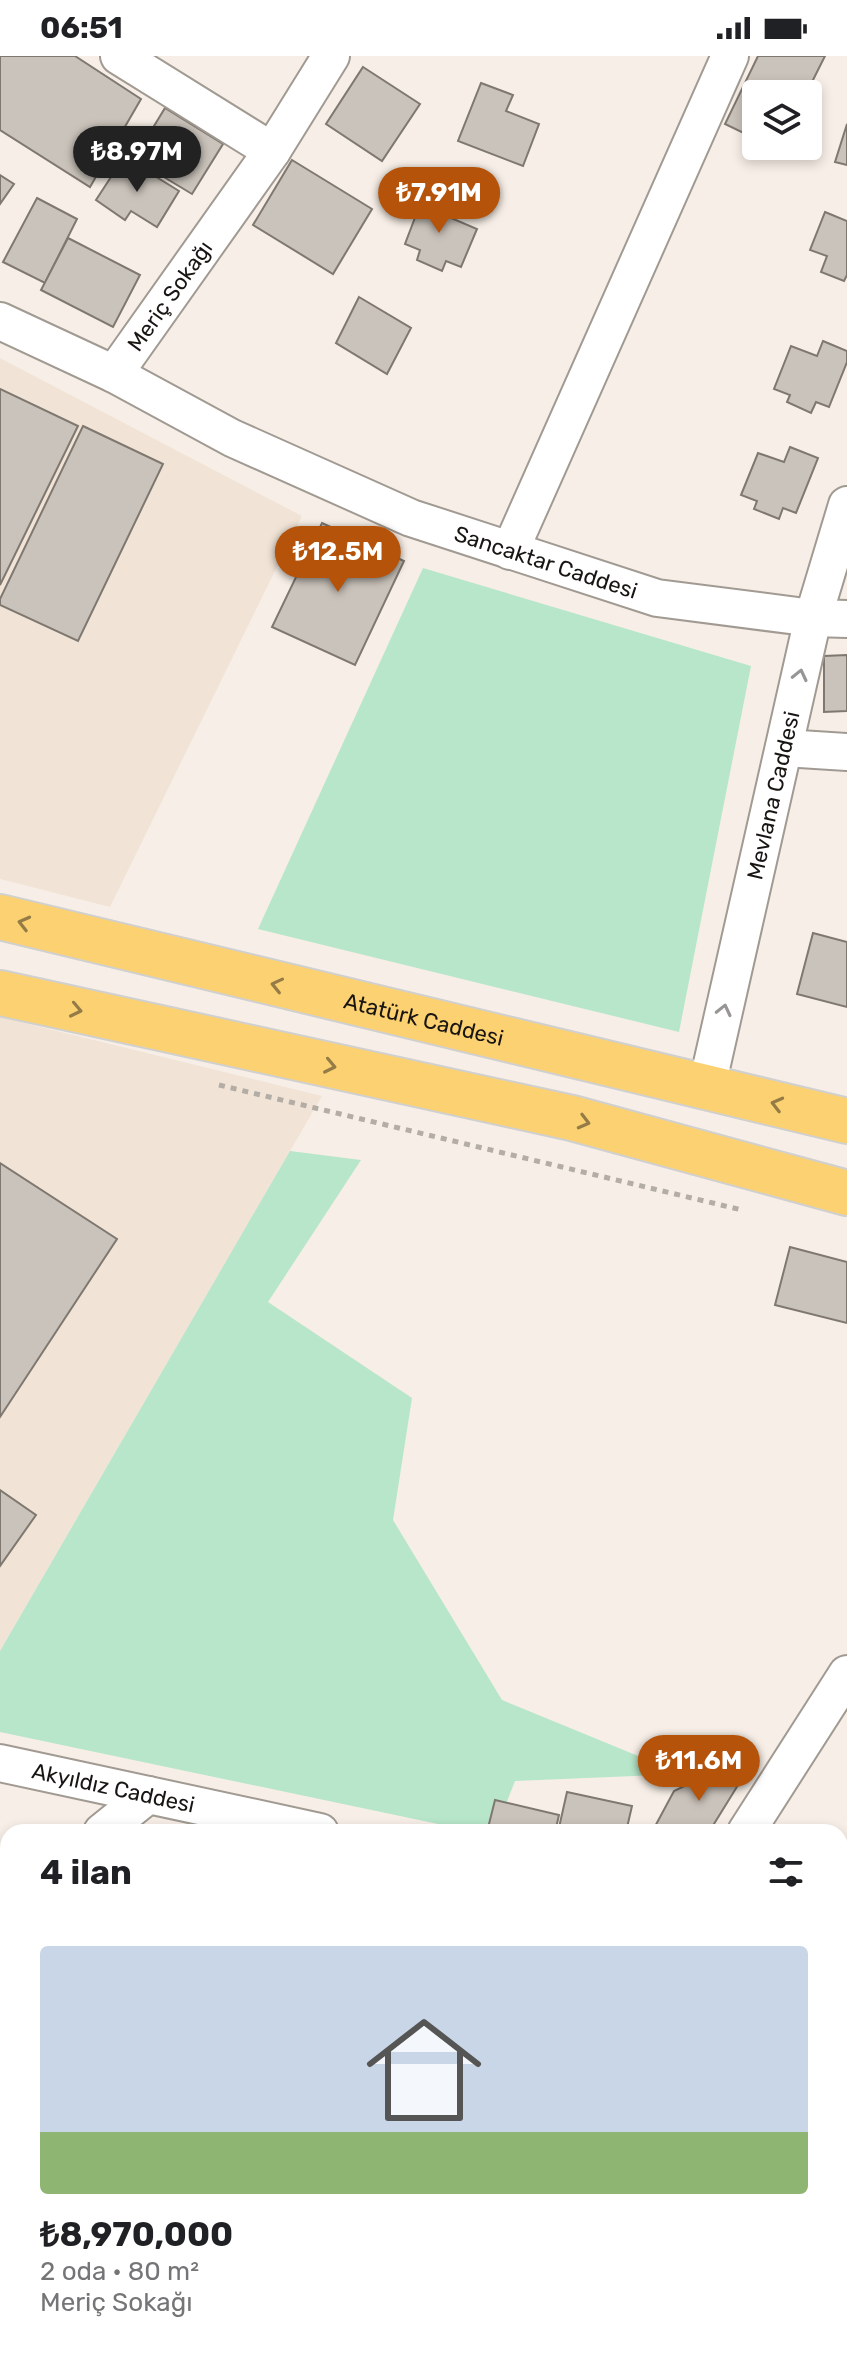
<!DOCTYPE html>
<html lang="tr">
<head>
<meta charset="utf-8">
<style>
	body { margin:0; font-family:Rubik,sans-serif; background:#f6f6f6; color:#202124; height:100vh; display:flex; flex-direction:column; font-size:30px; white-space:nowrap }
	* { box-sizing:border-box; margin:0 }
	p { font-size:26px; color:#757577 }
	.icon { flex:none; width:44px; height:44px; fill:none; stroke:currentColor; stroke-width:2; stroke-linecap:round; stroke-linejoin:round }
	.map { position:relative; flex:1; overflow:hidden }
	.sheet { position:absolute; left:0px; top:1768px; width:848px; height:536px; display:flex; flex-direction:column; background:#fff; border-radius:24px 24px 0 0; box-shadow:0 4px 12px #0003 }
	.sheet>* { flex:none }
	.buttons { position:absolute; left:742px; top:24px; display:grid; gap:16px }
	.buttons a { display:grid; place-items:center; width:80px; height:80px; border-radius:8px; background:#fff; box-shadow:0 4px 12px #0003; font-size:40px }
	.price { position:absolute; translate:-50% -68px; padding:0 18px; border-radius:28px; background:#b45309; color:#fff; font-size:26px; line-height:52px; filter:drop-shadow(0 2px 4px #0008) }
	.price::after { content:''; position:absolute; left:50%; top:48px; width:24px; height:18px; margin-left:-12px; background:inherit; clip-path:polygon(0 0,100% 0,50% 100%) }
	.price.current { background:#222; color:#fff }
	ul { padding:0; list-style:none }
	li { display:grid; align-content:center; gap:16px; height:424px; padding:0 40px }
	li+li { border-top:2px solid #e0e0e0 }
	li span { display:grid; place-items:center; height:248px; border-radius:8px; color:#555 }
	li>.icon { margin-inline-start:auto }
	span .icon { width:144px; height:144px; fill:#fffc; stroke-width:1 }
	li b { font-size:34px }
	h2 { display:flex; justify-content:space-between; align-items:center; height:96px; padding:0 40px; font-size:34px }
	.status { display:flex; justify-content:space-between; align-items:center; height:56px; padding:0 40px; background:#fff; direction:ltr }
	.status svg { height:22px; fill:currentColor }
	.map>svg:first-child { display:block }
	.built { fill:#f1e4d6 }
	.green { fill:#b7e6ca }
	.building { fill:#cac3bb; stroke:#7e7870; stroke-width:2 }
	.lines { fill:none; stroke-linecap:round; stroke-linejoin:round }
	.minor-casing { stroke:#a19a92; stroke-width:40 }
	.major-casing { stroke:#d1d0d0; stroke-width:48 }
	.path { stroke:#b3ada6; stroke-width:5; stroke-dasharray:6 6; stroke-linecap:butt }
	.minor { stroke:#fff; stroke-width:36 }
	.major { stroke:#fbd171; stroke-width:44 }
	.oneway { stroke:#979694 }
	.oneway2 { stroke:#957c46 }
	.labels { text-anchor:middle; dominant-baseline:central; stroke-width:7; stroke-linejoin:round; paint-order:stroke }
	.street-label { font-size:22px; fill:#181512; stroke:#f7efe7 }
</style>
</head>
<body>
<div class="status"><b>06:51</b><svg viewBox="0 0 49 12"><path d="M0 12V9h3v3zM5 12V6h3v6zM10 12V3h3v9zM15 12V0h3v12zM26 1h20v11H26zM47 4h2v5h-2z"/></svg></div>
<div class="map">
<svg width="847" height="2304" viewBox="0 0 847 2304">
	<rect width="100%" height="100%" fill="#f7efe7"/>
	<g class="built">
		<path d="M0,302L302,460L110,851L0,823Z"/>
		<path d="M0,961L322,1040L0,1595Z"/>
	</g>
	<g class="green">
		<path d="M423,512L751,610L679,976L258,873Z"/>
		<path d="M290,1095L361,1104L268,1246L412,1342L393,1464L502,1644L682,1718L515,1725L495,1776H476L0,1676V1595Z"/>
	</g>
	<g class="building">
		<path d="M0,0H75L141,43L90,131L0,74Z"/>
		<path d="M758,0H825L806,38H756V83L725,68Z"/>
		<path d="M363,11L420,48L382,105L326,68Z"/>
		<path d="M481,27L513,39L506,55L539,68L523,110L458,85Z"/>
		<path d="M165,52L223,88L192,138L134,103Z"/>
		<path d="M847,68V109L835,106Z"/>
		<path d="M124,101L179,135L157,171L131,155L125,164L96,144Z"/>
		<path d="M292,104L372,153L333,218L253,169Z"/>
		<path d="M0,119L14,128L0,148Z"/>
		<path d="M424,138L455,151L451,162L477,173L461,211L446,205L442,215L417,204L420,194L405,188Z"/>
		<path d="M37,142L77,163L45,227L3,206Z"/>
		<path d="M825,156L847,165V219L844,225L821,216L827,200L810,194Z"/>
		<path d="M68,182L140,219L113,271L41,234Z"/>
		<path d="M359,241L411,272L387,318L336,287Z"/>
		<path d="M823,285L847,295V306L829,351L816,346L811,357L787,346L790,339L774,333L791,290L817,300Z"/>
		<path d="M0,333L78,370L0,529Z"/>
		<path d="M83,370L163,408L78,585L0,549V543Z"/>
		<path d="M790,391L818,402L796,457L783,452L779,463L754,453L757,445L741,439L758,397L784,406Z"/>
		<path d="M322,467L404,505L355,609L272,571Z"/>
		<path d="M847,599V655L824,656V600Z"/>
		<path d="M813,877L847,886V951L797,938Z"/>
		<path d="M0,1107L117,1183L0,1361Z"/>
		<path d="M790,1191L847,1206V1267L775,1249Z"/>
		<path d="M0,1434L36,1459L0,1510Z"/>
		<path d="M730,1708L743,1721L709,1776H652L674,1735Z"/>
		<path d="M567,1736L632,1750L626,1776H558Z"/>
		<path d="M495,1744L559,1759L555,1776H487Z"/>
		<path d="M847,1878V1917L840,1913V1890Z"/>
		<path d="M168,2296H228L222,2304H162Z"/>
		<path d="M254,2296H338L328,2304H244Z"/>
		<path d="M414,2296H532L540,2304H422Z"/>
	</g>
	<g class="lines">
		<g class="minor-casing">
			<g id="minor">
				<path d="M119,0L272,95"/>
				<path id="s1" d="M0,265L114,318L232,382L411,462L657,542L813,562L847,563"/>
				<path id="s2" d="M114,318L272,95L331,0"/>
				<path d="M510,495L730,0"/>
				<path d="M784,692L847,696"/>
				<path id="s3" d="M707,1030L813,562L847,449"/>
				<path id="s4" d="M0,1707L320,1776"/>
				<path d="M102,1776L148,1739"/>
				<path d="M746,1776L847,1618"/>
				<path d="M840,1838L847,1828"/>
				<path d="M0,1859L8,1853"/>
				<path d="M0,1947L8,1949"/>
				<path d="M840,1984L847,1988"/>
				<path d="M0,2192L8,2207"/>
				<path d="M55,2296L59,2304"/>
				<path d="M389,2296L396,2304"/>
				<path d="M650,2296L660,2304"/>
			</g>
		</g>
		<g class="major-casing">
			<g id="major">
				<path id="s5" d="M0,861L847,1065"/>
				<path d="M0,937L572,1062L847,1137"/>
			</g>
		</g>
		<path class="path" d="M219,1029L742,1154"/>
		<use href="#minor" class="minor"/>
		<use href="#major" class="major"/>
	</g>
	<defs><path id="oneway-chevron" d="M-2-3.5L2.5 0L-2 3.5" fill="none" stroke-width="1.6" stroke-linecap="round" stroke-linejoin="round" transform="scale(2)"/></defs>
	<g class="oneway">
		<use href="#oneway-chevron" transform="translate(800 619) rotate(-77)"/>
		<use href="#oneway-chevron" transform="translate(724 954) rotate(-77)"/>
	</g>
	<g class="oneway2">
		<use href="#oneway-chevron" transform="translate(24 867) rotate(-166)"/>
		<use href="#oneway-chevron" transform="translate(277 929) rotate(-167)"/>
		<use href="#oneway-chevron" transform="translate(76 954) rotate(12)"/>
		<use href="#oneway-chevron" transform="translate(330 1010) rotate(12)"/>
		<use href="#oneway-chevron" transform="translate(777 1048) rotate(-166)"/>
		<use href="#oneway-chevron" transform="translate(584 1066) rotate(15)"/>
	</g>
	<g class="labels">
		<g class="street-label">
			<text stroke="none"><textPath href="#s2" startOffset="96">Meriç Sokağı</textPath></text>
			<text stroke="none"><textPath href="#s1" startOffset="598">Sancaktar Caddesi</textPath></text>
			<text stroke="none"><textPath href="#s3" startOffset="298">Mevlana Caddesi</textPath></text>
			<text stroke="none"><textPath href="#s5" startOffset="436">Atatürk Caddesi</textPath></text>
			<text stroke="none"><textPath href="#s4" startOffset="116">Akyıldız Caddesi</textPath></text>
		</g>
	</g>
</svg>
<div class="buttons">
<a><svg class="icon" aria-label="layers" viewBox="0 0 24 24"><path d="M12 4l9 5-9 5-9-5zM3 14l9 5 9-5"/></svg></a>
</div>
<b class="price current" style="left:137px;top:138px">₺8.97M</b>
<b class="price" style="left:439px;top:179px">₺7.91M</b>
<b class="price" style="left:338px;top:538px">₺12.5M</b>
<b class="price" style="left:699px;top:1747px">₺11.6M</b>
<section class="sheet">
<h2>4 ilan<svg class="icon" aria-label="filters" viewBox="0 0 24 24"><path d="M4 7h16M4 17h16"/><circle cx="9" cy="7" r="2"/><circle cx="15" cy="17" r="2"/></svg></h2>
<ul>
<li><span style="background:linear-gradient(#c9d6e8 75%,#8fb573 0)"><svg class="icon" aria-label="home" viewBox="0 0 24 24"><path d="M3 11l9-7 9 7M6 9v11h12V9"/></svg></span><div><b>₺8,970,000</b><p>2 oda · 80 m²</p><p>Meriç Sokağı</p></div></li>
</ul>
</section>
</div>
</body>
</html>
